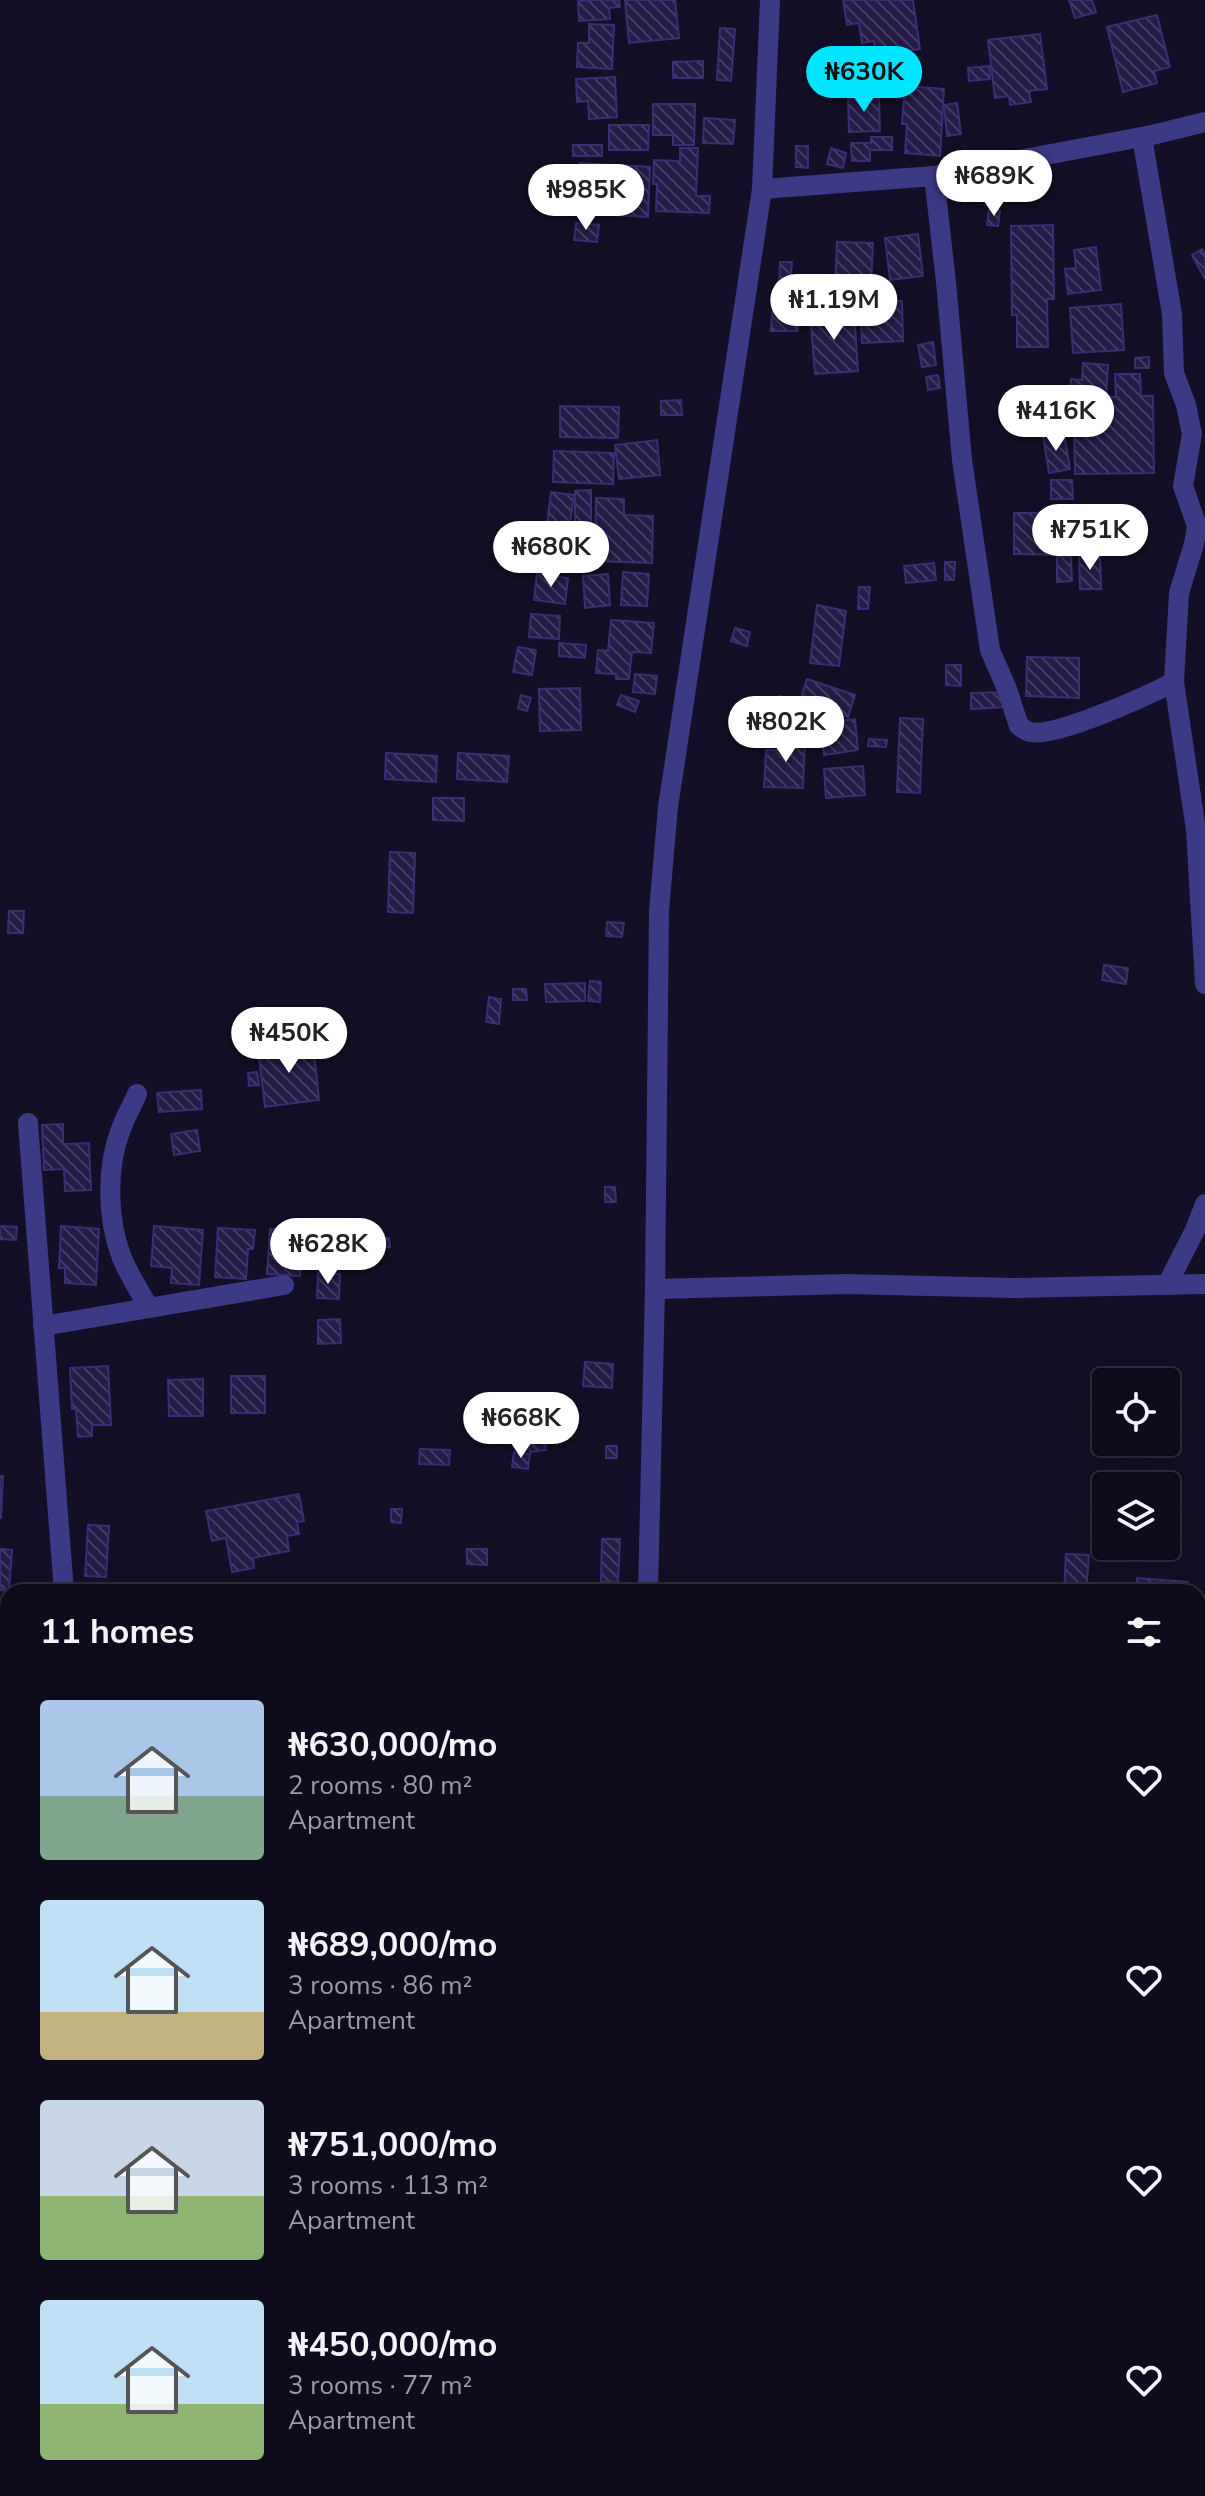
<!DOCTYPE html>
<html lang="en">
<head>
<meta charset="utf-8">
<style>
	body { margin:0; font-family:"Nunito Sans",sans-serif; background:#171425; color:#f1f3f6; height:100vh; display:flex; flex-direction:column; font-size:30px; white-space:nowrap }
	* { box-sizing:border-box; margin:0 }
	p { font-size:26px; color:#9b9ba3 }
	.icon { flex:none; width:44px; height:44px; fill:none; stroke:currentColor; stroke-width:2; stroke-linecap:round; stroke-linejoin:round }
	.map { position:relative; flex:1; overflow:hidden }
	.drawer { position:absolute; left:0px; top:1584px; width:1206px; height:912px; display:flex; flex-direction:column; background:#0e0b1c; border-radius:24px 24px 0 0; box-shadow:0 8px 32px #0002,0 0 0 2px #2e2b3b }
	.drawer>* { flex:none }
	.fabs { position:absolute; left:1092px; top:1368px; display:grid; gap:16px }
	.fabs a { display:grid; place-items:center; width:88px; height:88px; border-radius:8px; background:#0e0b1c; box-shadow:0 8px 32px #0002,0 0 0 2px #2e2b3b; font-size:40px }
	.price { position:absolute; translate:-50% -68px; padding:0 18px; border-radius:28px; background:#fff; color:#222; font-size:26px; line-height:52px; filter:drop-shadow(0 2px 4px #0008) }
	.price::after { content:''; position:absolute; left:50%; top:48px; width:24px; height:18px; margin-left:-12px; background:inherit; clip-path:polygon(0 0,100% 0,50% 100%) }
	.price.active { background:#00e5ff; color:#111 }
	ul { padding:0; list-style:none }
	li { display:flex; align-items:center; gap:24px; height:200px; padding:0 40px }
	li span { display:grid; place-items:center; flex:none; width:224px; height:160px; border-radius:8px; color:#555 }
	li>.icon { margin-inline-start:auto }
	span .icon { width:96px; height:96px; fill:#fffc; stroke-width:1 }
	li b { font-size:34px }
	h2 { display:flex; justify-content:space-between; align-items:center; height:96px; padding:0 40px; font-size:34px }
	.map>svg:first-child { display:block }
	.building { fill:url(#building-back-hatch); stroke:#3b2d73; stroke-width:2 }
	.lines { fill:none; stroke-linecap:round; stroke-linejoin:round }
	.street { stroke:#3d3a85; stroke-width:20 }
</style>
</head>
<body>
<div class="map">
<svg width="1205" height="2496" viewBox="0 0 1205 2496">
	<defs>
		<pattern id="building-back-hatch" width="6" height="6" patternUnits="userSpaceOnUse" patternTransform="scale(2)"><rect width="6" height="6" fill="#241b47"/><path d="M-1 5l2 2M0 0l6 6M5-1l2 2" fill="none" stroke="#433b63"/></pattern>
	</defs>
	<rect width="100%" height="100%" fill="#130f26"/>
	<g class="building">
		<path d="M590,0H619L620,7L609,8L610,19L579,21L578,1Z"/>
		<path d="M625,0H675L679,38L629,43Z"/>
		<path d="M843,0H913L920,49L876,56L874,41L862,43L859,23L847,25Z"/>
		<path d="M1069,0H1092L1096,12L1075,18Z"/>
		<path d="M1157,15L1170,67L1154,71L1157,83L1123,92L1107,27Z"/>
		<path d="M589,24L614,25L612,69L577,67L578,43H589Z"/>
		<path d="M720,28L735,29L731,81L717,80Z"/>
		<path d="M1040,34L1047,89L1029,91L1031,102L1010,105L1009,96L995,98L988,40Z"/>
		<path d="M703,61V78H673V62Z"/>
		<path d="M989,66L990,79L969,81L968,68Z"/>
		<path d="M615,77L617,117L589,119L588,101L577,102L576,79Z"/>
		<path d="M905,86L944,89L940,156L905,153L907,124H902Z"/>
		<path d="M879,95L880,131L849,132L848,96Z"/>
		<path d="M957,103L961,134L947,136L944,105Z"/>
		<path d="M653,104H695L694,145H673V135H653Z"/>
		<path d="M704,118L735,120L733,144L703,143Z"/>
		<path d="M609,125H649L648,150H609Z"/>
		<path d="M871,137H892V150H870V161H852L851,143H871Z"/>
		<rect x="573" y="145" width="29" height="11"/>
		<path d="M796,146H808V168L796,167Z"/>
		<path d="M680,148H698L696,196H710L709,213L656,211L657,184H653L654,160L680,161Z"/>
		<path d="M831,148L846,153L843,168L827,164Z"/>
		<path d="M580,163L650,167L648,217L577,213Z"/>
		<path d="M989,210L1000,211L998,226L987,225Z"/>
		<path d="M576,223L599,225L597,242L574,240Z"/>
		<path d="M1053,225L1054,299H1047L1048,347H1017V315H1012L1011,226Z"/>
		<path d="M918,234L923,276L890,280L885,238Z"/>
		<path d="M837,242L873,243L871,286L835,285Z"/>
		<path d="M1096,247L1101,290L1068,294L1065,269L1076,268L1074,250Z"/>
		<path d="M1202,249L1205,254V279L1192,255Z"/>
		<path d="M780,262H792L790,288L779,287Z"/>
		<path d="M820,287L822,297L806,299L805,289Z"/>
		<path d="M902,301L903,341L862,343L860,302Z"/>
		<path d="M1121,304L1124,350L1073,353L1070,308Z"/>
		<path d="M854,310L858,371L815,374L810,313Z"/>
		<path d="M772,312H798V331H771Z"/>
		<path d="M933,342L936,365L922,367L918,345Z"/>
		<path d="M1149,357V368H1135V358Z"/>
		<path d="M1083,363L1108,365L1106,394L1070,392L1071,379L1082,380Z"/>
		<path d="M1115,374H1140L1141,396H1153L1154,473L1075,474L1074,414L1108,413V397H1116Z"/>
		<path d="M938,375L940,388L928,390L926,377Z"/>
		<path d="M681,400L682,415H661V401Z"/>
		<path d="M560,406L619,407L618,438L560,437Z"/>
		<path d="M1064,433L1070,469L1049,473L1043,436Z"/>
		<path d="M657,440L660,475L619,479L615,445Z"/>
		<path d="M554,451L614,453L613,484L553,482Z"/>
		<path d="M1051,480H1072L1073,499H1051Z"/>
		<path d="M591,490V525H575V491Z"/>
		<path d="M551,492L574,495L567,545L545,542Z"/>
		<path d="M596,498L624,499V515L653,516L652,563L595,561Z"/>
		<path d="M1014,513H1067V555L1014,554Z"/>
		<path d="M527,541L539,543L535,570L523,569Z"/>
		<path d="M562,548L564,565L551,567L549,550Z"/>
		<path d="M1100,554L1101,589H1080L1079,555Z"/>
		<path d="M1057,557H1071L1072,581L1057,582Z"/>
		<path d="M945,562H955L954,580H945Z"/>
		<path d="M934,563L936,580L906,583L904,566Z"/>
		<path d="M623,572L649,574L647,606L621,605Z"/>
		<path d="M537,574L568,578L565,604L534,600Z"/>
		<path d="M608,574L610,605L585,608L583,576Z"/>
		<path d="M859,587H870L868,609H858Z"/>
		<path d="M817,605L846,611L839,666L810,663Z"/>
		<path d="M531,614L560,616L559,639L529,637Z"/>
		<path d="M611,620L654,623L651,653L632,652L629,679H616V674L596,673L598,650L608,651Z"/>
		<path d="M735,628L750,632L747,646L731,641Z"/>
		<path d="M559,643L586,645L585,658L559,656Z"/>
		<path d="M518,647L536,650L532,675L513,672Z"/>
		<path d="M1027,657L1079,658V698L1026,696Z"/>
		<path d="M946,665H961V686L946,685Z"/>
		<path d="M635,674L657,676L655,694L633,692Z"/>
		<path d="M807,679L855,695L848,717L800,701Z"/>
		<path d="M580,688L581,730L540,731L539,689Z"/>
		<path d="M1007,692L1008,707L971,709V693Z"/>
		<path d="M521,695L531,698L527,711L518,708Z"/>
		<path d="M621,695L639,701L635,712L617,705Z"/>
		<path d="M781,696L785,716L743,723L740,703Z"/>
		<path d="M786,698L800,699L798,714L785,713Z"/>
		<path d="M900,718L923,719L920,793L897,792Z"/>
		<path d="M855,719L858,750L824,755L820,723Z"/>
		<path d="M782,736H805L803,788L764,787L766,750H781Z"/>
		<path d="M869,739L887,740L886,747L868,746Z"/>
		<path d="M386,753L437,756L436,782L385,779Z"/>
		<path d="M458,753L509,756L507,782L457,779Z"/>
		<path d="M863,766L865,795L826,798L824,769Z"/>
		<path d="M433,798H464V821L433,820Z"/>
		<path d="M390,852L415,853L413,913L388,912Z"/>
		<path d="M9,911H24L23,933H8Z"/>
		<path d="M607,922L624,923L622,937L606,936Z"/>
		<path d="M1104,965L1128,968L1126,984L1102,980Z"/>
		<path d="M590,981L601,982L600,1002L588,1001Z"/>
		<path d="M585,983V1001L546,1002L545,984Z"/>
		<path d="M513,989H526L527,1000H513Z"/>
		<path d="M489,997L501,999L499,1024L486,1022Z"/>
		<path d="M313,1043L319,1100L265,1107L258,1050Z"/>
		<path d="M257,1072L259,1085L249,1086L248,1073Z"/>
		<path d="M201,1090L202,1109L159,1112L157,1093Z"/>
		<path d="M63,1124V1144L89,1143L91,1190L65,1191L64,1169L44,1170L42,1125Z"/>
		<path d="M197,1130L200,1151L174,1155L171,1134Z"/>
		<path d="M605,1187H615L616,1202H605Z"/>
		<path d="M0,1226L17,1227L16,1240L0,1239Z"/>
		<path d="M61,1226L99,1229L96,1285L65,1283V1268H59Z"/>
		<path d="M154,1226L203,1230L199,1285L171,1283L172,1268L151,1266Z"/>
		<path d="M218,1228L255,1230L253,1249H248L246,1279L215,1277Z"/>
		<path d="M270,1229L303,1231L300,1276L267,1274Z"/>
		<path d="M373,1238H389L390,1247L373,1248Z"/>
		<path d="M318,1273L340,1274L339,1299L317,1298Z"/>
		<path d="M340,1319L341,1343L318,1344V1320Z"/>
		<path d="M585,1362L613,1364L612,1388L583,1386Z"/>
		<path d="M108,1366L111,1425H92V1436L78,1437L76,1409H72L70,1368Z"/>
		<rect x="231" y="1376" width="34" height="37"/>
		<path d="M203,1379V1416H169L168,1380Z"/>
		<path d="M545,1438L546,1450L530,1452L528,1439Z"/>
		<rect x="606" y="1446" width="11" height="12"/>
		<path d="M420,1449L450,1450L449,1465L419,1464Z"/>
		<path d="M514,1452L530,1454L528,1469L512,1467Z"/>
		<path d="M0,1476H3L1,1518H0Z"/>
		<path d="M299,1494L304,1521L297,1522L299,1534L287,1536L289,1551L253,1558L254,1568L232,1572L226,1538L212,1541L206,1511Z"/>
		<path d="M391,1509H402L401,1523L391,1522Z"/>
		<path d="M88,1525L109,1526L106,1577L85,1576Z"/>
		<path d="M602,1539H620L618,1582H601Z"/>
		<path d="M0,1549L12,1550L9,1591L0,1590Z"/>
		<path d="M467,1549H487V1565L467,1564Z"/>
		<path d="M1066,1554L1089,1555L1086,1592H1064Z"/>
		<path d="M1137,1578L1188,1582L1187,1592H1136Z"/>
		<path d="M8,1674V1705L0,1706V1675Z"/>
		<path d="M8,1738V1783H6L1,1739Z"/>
		<path d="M1198,1948L1205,1949V1988L1200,1987L1201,1972H1198Z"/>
		<path d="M1198,2055L1205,2056V2091H1198Z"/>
	</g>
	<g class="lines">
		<g class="street">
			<path d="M1142,137L1172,314L1174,373L1186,405L1192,434L1183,486L1197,526L1194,544L1179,593L1174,682L1196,830L1205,984"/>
			<path d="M934,176L946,282L962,460L990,650L1007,689L1019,726C1023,728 1026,731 1030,732C1055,738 1149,695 1174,682"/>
			<path d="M762,189L934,176L1152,135L1205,122"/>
			<path d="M137,1094C132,1106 125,1117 121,1129C106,1167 107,1220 122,1258C129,1275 140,1292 149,1308"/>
			<path d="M28,1123L64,1592"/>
			<path d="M1167,1285L1195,1230L1205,1204"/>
			<path d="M655,1289L846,1284L1013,1288L1205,1284"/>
			<path d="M43,1326L284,1285"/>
			<path d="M648,1592L655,1289L659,911L668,807L762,189L770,0"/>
			<path d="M0,1794H8"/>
			<path d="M1198,1844H1205"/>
			<path d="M0,1862L8,1861"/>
		</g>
	</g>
</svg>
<div class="fabs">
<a><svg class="icon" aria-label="locate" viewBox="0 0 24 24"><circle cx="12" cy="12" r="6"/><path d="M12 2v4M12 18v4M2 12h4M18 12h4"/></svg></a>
<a><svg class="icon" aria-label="layers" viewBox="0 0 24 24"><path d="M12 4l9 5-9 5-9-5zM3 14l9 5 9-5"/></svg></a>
</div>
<b class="price active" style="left:864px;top:114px">₦630K</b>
<b class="price" style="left:994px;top:218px">₦689K</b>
<b class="price" style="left:586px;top:232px">₦985K</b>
<b class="price" style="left:834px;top:342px">₦1.19M</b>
<b class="price" style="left:1056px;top:453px">₦416K</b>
<b class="price" style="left:1090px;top:572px">₦751K</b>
<b class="price" style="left:551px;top:589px">₦680K</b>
<b class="price" style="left:786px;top:764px">₦802K</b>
<b class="price" style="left:289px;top:1075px">₦450K</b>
<b class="price" style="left:328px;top:1286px">₦628K</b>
<b class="price" style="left:521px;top:1460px">₦668K</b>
<section class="drawer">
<h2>11 homes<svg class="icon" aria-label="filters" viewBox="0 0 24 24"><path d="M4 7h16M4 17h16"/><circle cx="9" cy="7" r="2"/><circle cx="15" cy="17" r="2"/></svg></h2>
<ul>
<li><span style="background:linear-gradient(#a9c7e8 60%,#7fa58c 0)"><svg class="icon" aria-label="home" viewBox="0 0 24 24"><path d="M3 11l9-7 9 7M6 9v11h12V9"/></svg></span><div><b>₦630,000/mo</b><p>2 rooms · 80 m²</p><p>Apartment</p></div><svg class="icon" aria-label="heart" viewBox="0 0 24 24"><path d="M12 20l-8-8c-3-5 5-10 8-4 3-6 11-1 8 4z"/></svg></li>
<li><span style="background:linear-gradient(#bfe0f5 70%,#c2b280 0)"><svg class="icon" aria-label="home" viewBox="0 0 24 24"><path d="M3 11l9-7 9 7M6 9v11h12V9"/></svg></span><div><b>₦689,000/mo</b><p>3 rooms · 86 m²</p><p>Apartment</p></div><svg class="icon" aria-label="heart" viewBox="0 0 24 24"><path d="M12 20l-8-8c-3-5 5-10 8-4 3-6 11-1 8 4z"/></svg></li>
<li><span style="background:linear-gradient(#c9d6e8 60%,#8fb573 0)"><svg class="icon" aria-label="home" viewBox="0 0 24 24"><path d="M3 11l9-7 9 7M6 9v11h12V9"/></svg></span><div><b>₦751,000/mo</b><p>3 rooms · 113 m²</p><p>Apartment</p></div><svg class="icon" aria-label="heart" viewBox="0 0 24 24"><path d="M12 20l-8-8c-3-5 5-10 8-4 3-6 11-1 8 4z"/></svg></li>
<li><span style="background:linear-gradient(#bfe0f5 65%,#8fb573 0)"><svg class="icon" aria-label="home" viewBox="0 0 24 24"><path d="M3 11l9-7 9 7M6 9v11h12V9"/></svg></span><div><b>₦450,000/mo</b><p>3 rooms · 77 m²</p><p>Apartment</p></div><svg class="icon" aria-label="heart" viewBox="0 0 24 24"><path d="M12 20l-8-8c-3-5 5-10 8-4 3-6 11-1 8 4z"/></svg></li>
</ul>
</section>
</div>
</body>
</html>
